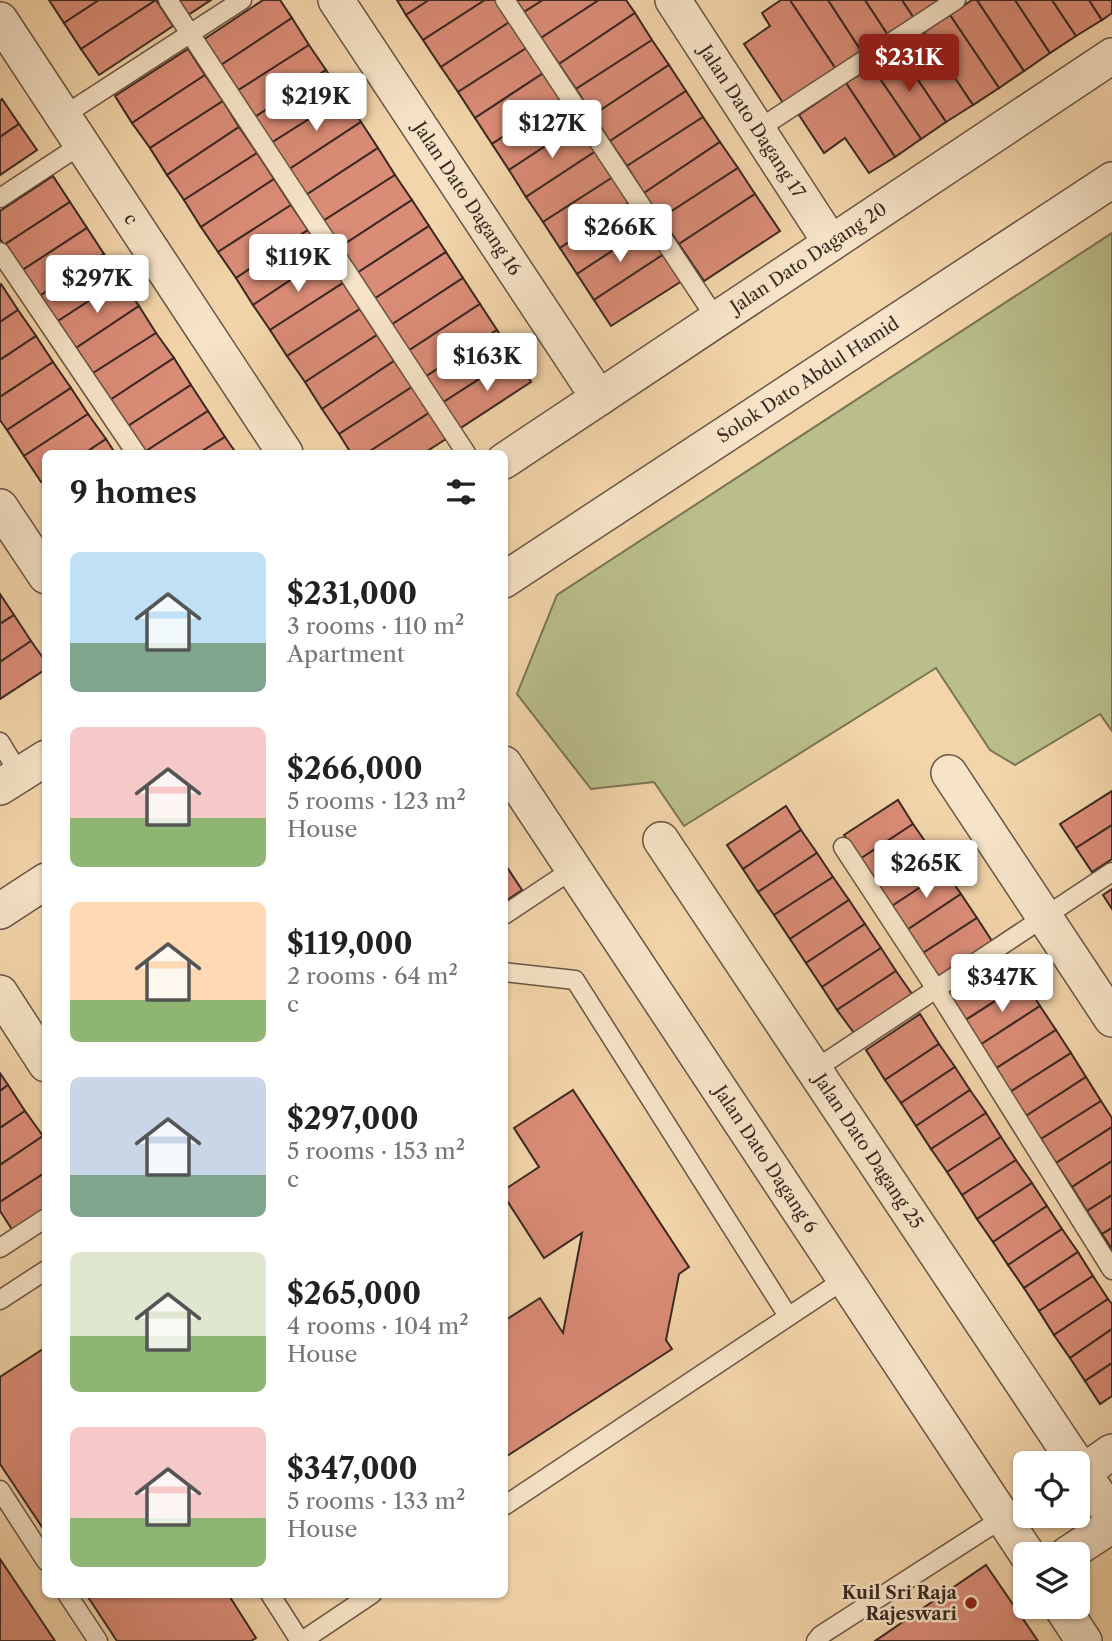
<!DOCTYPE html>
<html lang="en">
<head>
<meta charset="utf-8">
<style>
	body { margin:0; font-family:"Libre Caslon Text",serif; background:#f2f2f2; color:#222; height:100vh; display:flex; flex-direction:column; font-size:26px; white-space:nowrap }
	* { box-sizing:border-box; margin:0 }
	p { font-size:23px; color:#767676 }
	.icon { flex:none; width:38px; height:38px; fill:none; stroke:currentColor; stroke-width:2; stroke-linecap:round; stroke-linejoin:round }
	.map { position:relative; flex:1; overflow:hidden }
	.drawer { position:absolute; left:42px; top:450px; width:466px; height:1148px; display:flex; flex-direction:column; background:#fff; border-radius:10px; box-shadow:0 2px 5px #0004 }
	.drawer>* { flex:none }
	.tools { position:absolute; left:1013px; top:1451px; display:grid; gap:14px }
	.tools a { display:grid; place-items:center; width:77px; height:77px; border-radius:10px; background:#fff; box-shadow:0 2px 5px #0004; font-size:35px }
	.price { position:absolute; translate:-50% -60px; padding:0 16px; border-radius:7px; background:#fff; color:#222; font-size:23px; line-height:46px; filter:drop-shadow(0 2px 4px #0008) }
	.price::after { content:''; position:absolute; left:50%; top:42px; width:21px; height:16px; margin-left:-10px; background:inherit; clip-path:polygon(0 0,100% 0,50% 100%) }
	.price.current { background:#8f2418; color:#fff }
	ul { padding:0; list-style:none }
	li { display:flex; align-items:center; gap:21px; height:175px; padding:0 28px }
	li span { display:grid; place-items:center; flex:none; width:196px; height:140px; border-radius:10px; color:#555 }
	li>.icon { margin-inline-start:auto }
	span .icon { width:84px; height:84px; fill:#fffc; stroke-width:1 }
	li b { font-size:30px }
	h2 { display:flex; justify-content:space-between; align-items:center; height:84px; padding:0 28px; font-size:30px }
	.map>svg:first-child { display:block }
	.green { fill:#b9be8a; stroke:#7a7456; stroke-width:2 }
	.building { fill:#db8c77; stroke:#3a2923; stroke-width:2 }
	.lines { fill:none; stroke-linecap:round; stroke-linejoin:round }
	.service-casing { stroke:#685445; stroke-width:21 }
	.minor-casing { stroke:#685445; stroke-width:38 }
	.service { stroke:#f7e4c8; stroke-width:18 }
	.minor { stroke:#f7e4c8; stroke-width:35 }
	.poi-dot { fill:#8f2418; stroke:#f7e4c8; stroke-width:2.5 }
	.labels { text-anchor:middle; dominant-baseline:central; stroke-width:5; stroke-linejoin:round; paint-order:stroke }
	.street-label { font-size:18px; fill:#3a2923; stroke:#f7e4c8 }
	.poi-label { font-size:18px; font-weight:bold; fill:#3a2923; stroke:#f7e4c8; text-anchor:end }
</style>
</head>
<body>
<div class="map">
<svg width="1112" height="1641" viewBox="0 0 1112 1641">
	<rect width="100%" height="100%" fill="#f3d5aa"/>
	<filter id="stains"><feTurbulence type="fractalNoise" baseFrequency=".00286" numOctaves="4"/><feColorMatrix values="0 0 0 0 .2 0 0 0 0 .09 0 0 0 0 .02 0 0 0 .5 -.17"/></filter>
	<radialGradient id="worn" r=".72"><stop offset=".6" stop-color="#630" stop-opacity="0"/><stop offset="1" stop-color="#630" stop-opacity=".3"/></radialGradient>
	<path class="green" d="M1112,233V731L1100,714L1015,765L990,750L936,668L684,826L654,782L591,789L517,694L557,595Z"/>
	<g class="building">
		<path d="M49,0H99L64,23Z"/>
		<path d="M99,0H156L81,49L64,23Z"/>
		<path d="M156,0L173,26L99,75L81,49Z"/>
		<path d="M179,0H211L188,15Z"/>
		<path d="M263,0H280L292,18L221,65L203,40Z"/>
		<path d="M397,0H429L406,15Z"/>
		<path d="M429,0H485L423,40L406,15Z"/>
		<path d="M485,0H497L511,21L441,67L423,40Z"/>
		<path d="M516,0H543L524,12Z"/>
		<path d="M543,0H599L541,38L524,12Z"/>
		<path d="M599,0H626L635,13L559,64L541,38Z"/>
		<path d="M781,0H790L836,69L783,103L744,44L770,26L762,13Z"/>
		<path d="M790,0H828L862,52L836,69Z"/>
		<path d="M828,0H865L888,35L862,52Z"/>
		<path d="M865,0H902L914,18L888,35Z"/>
		<path d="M902,0H939L940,1L914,18Z"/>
		<path d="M972,0H977L1024,71L999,88L950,15Z"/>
		<path d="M977,0H1015L1050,53L1024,71Z"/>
		<path d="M1015,0H1052L1076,36L1050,53Z"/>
		<path d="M1052,0H1089L1102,20L1076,36Z"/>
		<path d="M1089,0H1112V13L1102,20Z"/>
		<path d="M635,13L652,40L576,89L559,64Z"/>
		<path d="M950,15L999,88L973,105L924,32Z"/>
		<path d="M292,18L309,45L237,91L221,65Z"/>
		<path d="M511,21L528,47L458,92L441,67Z"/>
		<path d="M924,32L973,105L946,122L898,50Z"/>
		<path d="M652,40L669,65L593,115L576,89Z"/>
		<path d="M309,45L326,70L255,117L237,91Z"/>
		<path d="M528,47L545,72L475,118L458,92Z"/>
		<path d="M188,49L205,75L132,123L115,96Z"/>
		<path d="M898,50L946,122L921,139L872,67Z"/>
		<path d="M669,65L686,91L610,141L593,115Z"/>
		<path d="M872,67L921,139L895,157L846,83Z"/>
		<path d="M326,70L344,97L271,143L255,117Z"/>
		<path d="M545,72L562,98L492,144L475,118Z"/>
		<path d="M205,75L223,101L150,148L132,123Z"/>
		<path d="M846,83L895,157L869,173L845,138L824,153L799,115Z"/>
		<path d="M686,91L703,117L627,166L610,141Z"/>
		<path d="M344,97L361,122L288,170L271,143Z"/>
		<path d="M562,98L579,124L509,170L492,144Z"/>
		<path d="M2,99L19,124L0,137V101Z"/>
		<path d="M223,101L239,127L167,175L150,148Z"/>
		<path d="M703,117L720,142L644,193L627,166Z"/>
		<path d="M361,122L378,148L306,195L288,170Z"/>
		<path d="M19,124L37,150L0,175V137Z"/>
		<path d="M579,124L596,151L526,197L509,170Z"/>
		<path d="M239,127L257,153L184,200L167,175Z"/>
		<path d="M720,142L738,168L661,218L644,193Z"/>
		<path d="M378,148L395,175L323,221L306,195Z"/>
		<path d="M596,151L613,177L543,222L526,197Z"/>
		<path d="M257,153L274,179L201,227L184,200Z"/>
		<path d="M738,168L755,194L679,244L661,218Z"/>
		<path d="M395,175L412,200L340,247L323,221Z"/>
		<path d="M53,176L70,202L4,245L0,239V211Z"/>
		<path d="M613,177L630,202L560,248L543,222Z"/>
		<path d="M274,179L291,205L218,252L201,227Z"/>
		<path d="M755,194L780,231L704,281L679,244Z"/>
		<path d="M412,200L429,226L357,273L340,247Z"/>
		<path d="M70,202L87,228L21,271L4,245Z"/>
		<path d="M630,202L647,228L577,274L560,248Z"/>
		<path d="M291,205L308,230L236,278L218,252Z"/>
		<path d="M429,226L446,252L374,299L357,273Z"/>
		<path d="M87,228L104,254L38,297L21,271Z"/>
		<path d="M647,228L664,254L594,300L577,274Z"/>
		<path d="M308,230L325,257L253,305L236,278Z"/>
		<path d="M446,252L463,278L391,325L374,299Z"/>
		<path d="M104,254L121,280L55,323L38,297Z"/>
		<path d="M664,254L682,281L611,326L594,300Z"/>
		<path d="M325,257L343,283L270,330L253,305Z"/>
		<path d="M463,278L480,304L408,351L391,325Z"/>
		<path d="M121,280L139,306L73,350L55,323Z"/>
		<path d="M343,283L360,309L287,356L270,330Z"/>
		<path d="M1,284L18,310L0,322V285Z"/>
		<path d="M480,304L497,330L425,377L408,351Z"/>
		<path d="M139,306L156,333L90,375L73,350Z"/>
		<path d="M360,309L377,335L305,382L287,356Z"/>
		<path d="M18,310L36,336L0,360V322Z"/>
		<path d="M497,330L515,356L442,403L425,377Z"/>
		<path d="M156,333L174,358L107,402L90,375Z"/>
		<path d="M377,335L394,361L322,409L305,382Z"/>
		<path d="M36,336L53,362L0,397V360Z"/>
		<path d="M515,356L531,382L459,429L442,403Z"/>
		<path d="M174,358L191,385L125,428L107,402Z"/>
		<path d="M394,361L412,387L339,434L322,409Z"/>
		<path d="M53,362L71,388L7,430L0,420V397Z"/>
		<path d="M191,385L208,411L143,453L125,428Z"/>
		<path d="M412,387L429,413L367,453H351L339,434Z"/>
		<path d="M71,388L88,414L24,456L7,430Z"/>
		<path d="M208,411L225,437L199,453H143Z"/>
		<path d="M429,413L446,439L424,453H367Z"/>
		<path d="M88,414L106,439L85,453H46V479L41,482L24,456Z"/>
		<path d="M225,437L236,453H199Z"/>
		<path d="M106,439L115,453H85Z"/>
		<path d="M0,594L14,615L0,624Z"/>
		<path d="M14,615L31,641L0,662V624Z"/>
		<path d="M31,641L46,662V669L0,699V662Z"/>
		<path d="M1112,791V825L1076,848L1060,824Z"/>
		<path d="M898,800L913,824L860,859L844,835Z"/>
		<path d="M786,806L801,830L743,869L727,845Z"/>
		<path d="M913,824L929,847L876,883L860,859Z"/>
		<path d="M1112,825V859L1092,872L1076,848Z"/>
		<path d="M801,830L817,853L758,892L743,869Z"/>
		<path d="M929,847L945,871L892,906L876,883Z"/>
		<path d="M817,853L833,877L774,915L758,892Z"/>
		<path d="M505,864L522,890L504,902V865Z"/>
		<path d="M945,871L961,894L907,930L892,906Z"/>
		<path d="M833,877L849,900L790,939L774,915Z"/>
		<path d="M1112,889V909L1103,895Z"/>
		<path d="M961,894L977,918L923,953L907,930Z"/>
		<path d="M849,900L865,924L806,963L790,939Z"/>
		<path d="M977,918L992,941L939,977L923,953Z"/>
		<path d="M865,924L881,948L822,987L806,963Z"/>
		<path d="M881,948L896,971L837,1010L822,987Z"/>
		<path d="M1010,959L1025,982L964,1021L949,998Z"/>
		<path d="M896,971L912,994L854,1033L837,1010Z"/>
		<path d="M1025,982L1040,1006L980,1045L964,1021Z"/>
		<path d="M1040,1006L1056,1030L995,1069L980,1045Z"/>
		<path d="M920,1014L939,1044L885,1080L866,1050Z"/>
		<path d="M1056,1030L1071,1053L1010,1092L995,1069Z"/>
		<path d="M939,1044L955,1067L901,1103L885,1080Z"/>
		<path d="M1071,1053L1086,1077L1026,1116L1010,1092Z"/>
		<path d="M955,1067L970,1090L916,1126L901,1103Z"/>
		<path d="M0,1073L8,1085L0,1091Z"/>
		<path d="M1086,1077L1101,1101L1041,1139L1026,1116Z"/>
		<path d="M8,1085L25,1111L0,1128V1091Z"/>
		<path d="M573,1090L689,1267L679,1274L666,1340L672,1349L504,1458V1321L540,1298L563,1333L582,1233L544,1258L504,1196V1190L539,1167L514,1128Z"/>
		<path d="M970,1090L986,1113L931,1149L916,1126Z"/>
		<path d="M1101,1101L1112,1118V1127L1056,1163L1041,1139Z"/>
		<path d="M25,1111L43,1136L0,1165V1128Z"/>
		<path d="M986,1113L1001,1137L947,1172L931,1149Z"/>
		<path d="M1112,1127V1161L1072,1187L1056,1163Z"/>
		<path d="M43,1136L46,1140V1172L0,1202V1165Z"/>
		<path d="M1001,1137L1016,1160L962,1195L947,1172Z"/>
		<path d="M1016,1160L1032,1183L977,1219L962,1195Z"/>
		<path d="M1112,1161V1195L1087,1211L1072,1187Z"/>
		<path d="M46,1172V1209L13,1231L0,1211V1202Z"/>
		<path d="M1032,1183L1047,1206L993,1242L977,1219Z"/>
		<path d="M1112,1195V1228L1102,1234L1087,1211Z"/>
		<path d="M1047,1206L1062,1229L1008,1265L993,1242Z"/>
		<path d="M1112,1228V1249L1102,1234Z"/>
		<path d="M1062,1229L1078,1252L1024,1288L1008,1265Z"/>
		<path d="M1078,1252L1093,1276L1039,1311L1024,1288Z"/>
		<path d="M1093,1276L1108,1299L1054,1335L1039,1311Z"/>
		<path d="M1108,1299L1112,1304V1329L1070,1358L1054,1335Z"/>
		<path d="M1112,1329V1363L1085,1381L1070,1358Z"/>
		<path d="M46,1347V1533L0,1464V1377Z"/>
		<path d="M1112,1363V1396L1100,1404L1085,1381Z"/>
		<path d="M0,1559L55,1641H0Z"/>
		<path d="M986,1565L1038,1641H875Z"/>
		<path d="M86,1594H228L256,1638L251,1641H117Z"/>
	</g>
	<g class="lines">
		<g class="service-casing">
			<g id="service">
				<path d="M168,0L466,453"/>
				<path d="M505,0L717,320"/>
				<path d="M63,116L242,0"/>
				<path d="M757,130L956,0"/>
				<path d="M0,198L82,144"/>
				<path d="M0,252L136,453"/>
				<path d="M0,742L20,775"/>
				<path d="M843,847L936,989L1112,1270"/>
				<path d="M504,915L573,869"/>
				<path d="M504,972L575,980L788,1316"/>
				<path d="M814,1070L1112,872"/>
				<path d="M0,1248L46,1218"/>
				<path d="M0,1300L46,1270"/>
				<path d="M0,1490L46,1561"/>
				<path d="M504,1506L845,1279"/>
				<path d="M67,1594L98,1641"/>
				<path d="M270,1594L300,1641"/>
				<path d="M302,1641L372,1594"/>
				<path d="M816,1641L821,1635L1003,1518"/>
			</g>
		</g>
		<g class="minor-casing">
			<g id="minor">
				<path id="s1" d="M336,0L599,398"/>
				<path id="s2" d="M673,0L831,243"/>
				<path id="s3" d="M0,20L285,453"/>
				<path id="s4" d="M504,461L1112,56"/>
				<path d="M0,507L46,576"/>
				<path id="s5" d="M504,580L1112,180"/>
				<path id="s6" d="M504,764L1027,1554"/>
				<path d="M949,773L1112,1019"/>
				<path d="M0,787L46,758"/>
				<path id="s7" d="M661,840L1076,1463"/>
				<path d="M0,911L46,881"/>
				<path d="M0,993L46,1064"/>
				<path d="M1078,1465L1112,1516"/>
				<path d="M1083,1472L1112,1452"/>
				<path d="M1068,1554L1112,1525"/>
				<path d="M1061,1606L1084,1641"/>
			</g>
		</g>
		<use href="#service" class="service"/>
		<use href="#minor" class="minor"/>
	</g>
	<circle class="poi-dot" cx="971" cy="1603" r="7"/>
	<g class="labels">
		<g class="street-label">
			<text stroke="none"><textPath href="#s2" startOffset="145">Jalan Dato Dagang 17</textPath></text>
			<text stroke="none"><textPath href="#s1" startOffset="238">Jalan Dato Dagang 16</textPath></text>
			<text stroke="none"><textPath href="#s3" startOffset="238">c</textPath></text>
			<text stroke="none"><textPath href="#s4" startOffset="366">Jalan Dato Dagang 20</textPath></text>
			<text stroke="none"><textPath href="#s5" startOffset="364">Solok Dato Abdul Hamid</textPath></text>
			<text stroke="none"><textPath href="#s7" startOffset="374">Jalan Dato Dagang 25</textPath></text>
			<text stroke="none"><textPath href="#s6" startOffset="474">Jalan Dato Dagang 6</textPath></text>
		</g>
		<g class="poi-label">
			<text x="957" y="1593">Kuil Sri Raja<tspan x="957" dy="21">Rajeswari</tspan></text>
		</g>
	</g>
	<rect width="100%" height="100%" filter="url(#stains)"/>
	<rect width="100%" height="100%" fill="url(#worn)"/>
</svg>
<div class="tools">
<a><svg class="icon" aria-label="locate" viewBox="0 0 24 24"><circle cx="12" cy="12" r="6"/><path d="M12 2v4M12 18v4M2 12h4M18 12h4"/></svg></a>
<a><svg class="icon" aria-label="layers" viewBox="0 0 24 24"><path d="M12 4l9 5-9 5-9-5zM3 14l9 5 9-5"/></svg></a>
</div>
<b class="price current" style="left:909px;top:94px">$231K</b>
<b class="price" style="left:316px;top:133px">$219K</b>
<b class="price" style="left:552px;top:160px">$127K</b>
<b class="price" style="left:620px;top:264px">$266K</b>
<b class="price" style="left:298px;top:294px">$119K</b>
<b class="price" style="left:97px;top:315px">$297K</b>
<b class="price" style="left:487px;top:393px">$163K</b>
<b class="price" style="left:926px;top:900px">$265K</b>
<b class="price" style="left:1002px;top:1014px">$347K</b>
<section class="drawer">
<h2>9 homes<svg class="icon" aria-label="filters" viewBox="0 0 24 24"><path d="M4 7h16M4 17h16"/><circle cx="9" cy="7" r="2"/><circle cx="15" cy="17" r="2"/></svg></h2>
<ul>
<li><span style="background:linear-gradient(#bfe0f5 65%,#7fa58c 0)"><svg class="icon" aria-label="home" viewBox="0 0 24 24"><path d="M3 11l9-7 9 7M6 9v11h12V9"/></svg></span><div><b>$231,000</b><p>3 rooms · 110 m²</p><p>Apartment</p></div></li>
<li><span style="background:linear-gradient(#f6c9c9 65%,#8fb573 0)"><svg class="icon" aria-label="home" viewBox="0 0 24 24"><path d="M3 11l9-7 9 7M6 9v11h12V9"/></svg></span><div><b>$266,000</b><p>5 rooms · 123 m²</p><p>House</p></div></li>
<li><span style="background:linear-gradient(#ffd9b3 70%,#8fb573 0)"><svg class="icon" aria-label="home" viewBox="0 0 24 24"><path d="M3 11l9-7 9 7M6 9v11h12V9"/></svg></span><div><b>$119,000</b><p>2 rooms · 64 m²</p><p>c</p></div></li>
<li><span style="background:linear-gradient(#c9d6e8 70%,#7fa58c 0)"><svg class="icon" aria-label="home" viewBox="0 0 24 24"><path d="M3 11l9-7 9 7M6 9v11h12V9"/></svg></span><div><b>$297,000</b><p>5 rooms · 153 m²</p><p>c</p></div></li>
<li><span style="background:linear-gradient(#dfe7d0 60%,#8fb573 0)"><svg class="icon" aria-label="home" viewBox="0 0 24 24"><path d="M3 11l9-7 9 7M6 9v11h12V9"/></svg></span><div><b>$265,000</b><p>4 rooms · 104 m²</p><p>House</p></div></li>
<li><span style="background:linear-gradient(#f6c9c9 65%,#8fb573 0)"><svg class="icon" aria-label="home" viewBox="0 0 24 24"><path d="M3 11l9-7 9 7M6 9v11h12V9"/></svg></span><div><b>$347,000</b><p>5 rooms · 133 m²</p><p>House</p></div></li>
</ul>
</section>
</div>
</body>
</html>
